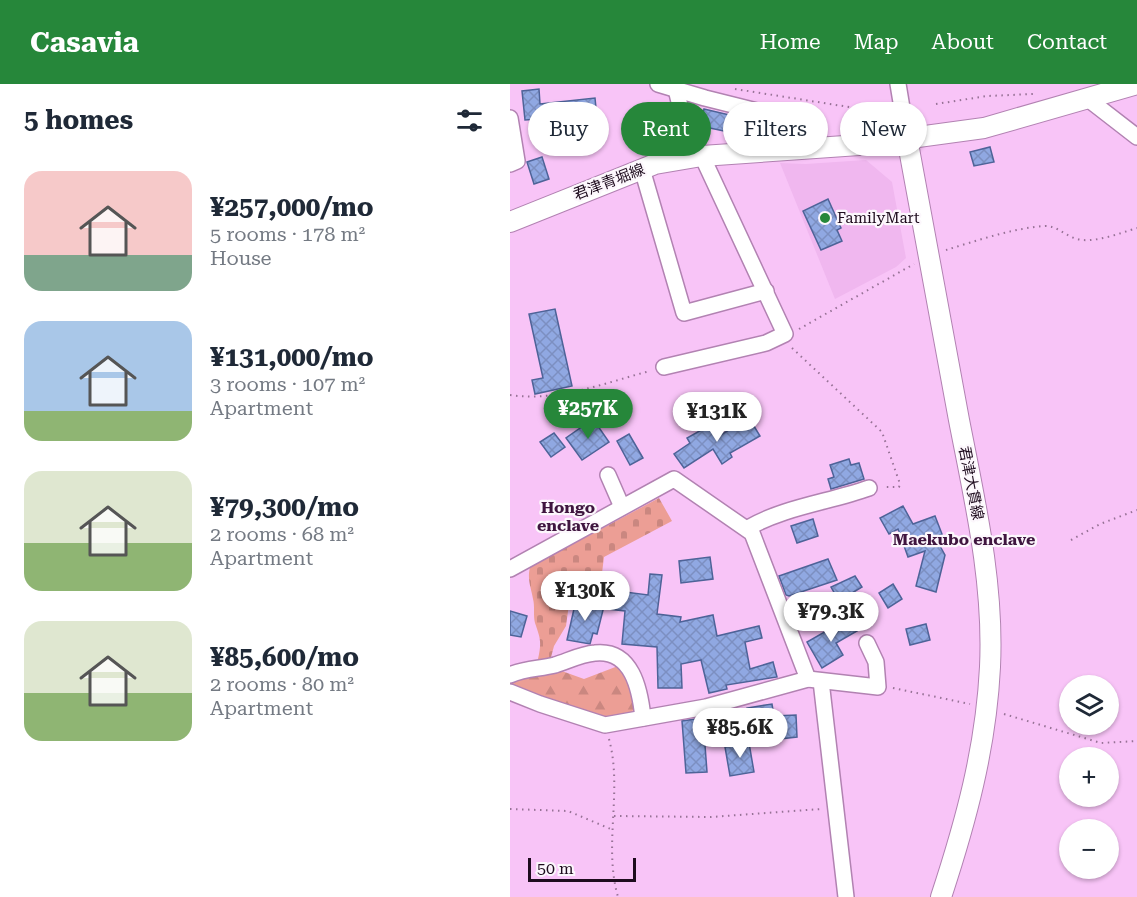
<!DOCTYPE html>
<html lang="en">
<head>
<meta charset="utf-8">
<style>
	body { margin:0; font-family:"Roboto Serif","Noto Sans JP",serif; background:#f2f2f3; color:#1f2937; height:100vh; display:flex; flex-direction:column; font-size:22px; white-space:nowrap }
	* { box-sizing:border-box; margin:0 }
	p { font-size:20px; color:#747a83 }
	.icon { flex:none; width:33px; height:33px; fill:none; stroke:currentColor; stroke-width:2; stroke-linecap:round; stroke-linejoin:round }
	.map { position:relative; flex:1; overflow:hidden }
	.details { display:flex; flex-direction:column; background:#fff; width:510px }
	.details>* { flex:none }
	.banner { position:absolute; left:18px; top:18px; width:519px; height:54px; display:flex; gap:12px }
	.fabs { position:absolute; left:549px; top:591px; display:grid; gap:12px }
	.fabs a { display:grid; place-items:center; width:60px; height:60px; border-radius:50%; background:#fff; box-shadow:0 2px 4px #0004; font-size:30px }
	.scale { position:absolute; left:18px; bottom:15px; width:108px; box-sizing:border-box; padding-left:6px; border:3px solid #1e0c1e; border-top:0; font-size:16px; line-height:21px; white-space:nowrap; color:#1e0c1e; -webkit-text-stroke:4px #fcf7fc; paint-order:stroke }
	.price { position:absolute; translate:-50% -51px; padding:0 14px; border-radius:21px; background:#fff; color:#222; font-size:20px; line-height:39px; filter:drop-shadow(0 2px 3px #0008) }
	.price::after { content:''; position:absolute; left:50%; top:36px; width:18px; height:14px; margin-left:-9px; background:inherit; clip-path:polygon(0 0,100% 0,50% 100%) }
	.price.active { background:#26873a; color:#fff }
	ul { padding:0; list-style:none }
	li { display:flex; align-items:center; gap:18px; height:150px; padding:0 24px }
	li span { display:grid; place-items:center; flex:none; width:168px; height:120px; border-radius:18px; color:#555 }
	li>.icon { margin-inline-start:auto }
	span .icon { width:72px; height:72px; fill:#fffc; stroke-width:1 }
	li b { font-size:26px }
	h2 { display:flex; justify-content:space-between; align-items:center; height:72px; padding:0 24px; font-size:26px }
	.chip { padding:0 21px; border-radius:27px; background:#fff; box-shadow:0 2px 4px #0004; font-size:21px; line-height:54px }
	.chip.active { background:#26873a; color:#fff }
	header { display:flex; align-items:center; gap:36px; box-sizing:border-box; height:84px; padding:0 30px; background:#26873a; color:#fff }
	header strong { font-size:28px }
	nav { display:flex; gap:33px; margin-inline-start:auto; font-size:21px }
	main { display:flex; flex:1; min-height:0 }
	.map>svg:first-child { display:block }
	.built { fill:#f0b7ef }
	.forest { fill:url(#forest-firs) }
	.cemetery { fill:url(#cemetery-stones) }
	.building { fill:url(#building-cross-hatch); stroke:#4e6398; stroke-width:1.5 }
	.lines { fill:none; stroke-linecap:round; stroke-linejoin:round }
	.minor-casing { stroke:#b282b2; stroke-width:18 }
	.major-casing { stroke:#b282b2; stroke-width:22 }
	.path { stroke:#977296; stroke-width:2; stroke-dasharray:1.5 4.5; stroke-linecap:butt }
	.minor { stroke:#fff; stroke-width:15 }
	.major { stroke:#fff; stroke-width:20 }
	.poi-dot { fill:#26873a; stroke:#fcf7fc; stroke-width:2 }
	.labels { text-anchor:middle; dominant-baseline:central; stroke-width:4.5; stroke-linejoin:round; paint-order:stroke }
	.street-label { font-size:15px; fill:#1e0c1e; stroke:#fcf7fc }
	.poi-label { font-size:15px; fill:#1e0c1e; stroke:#fcf7fc; text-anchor:start }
	.neighbourhood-label { font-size:16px; font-weight:bold; fill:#3f153f; stroke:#fcf7fc }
</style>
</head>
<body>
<header>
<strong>Casavia</strong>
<nav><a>Home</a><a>Map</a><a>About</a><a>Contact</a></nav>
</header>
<main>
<section class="details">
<h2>5 homes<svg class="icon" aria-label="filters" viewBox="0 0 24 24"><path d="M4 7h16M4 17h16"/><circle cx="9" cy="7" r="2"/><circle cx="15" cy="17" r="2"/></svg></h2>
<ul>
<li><span style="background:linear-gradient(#f6c9c9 70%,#7fa58c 0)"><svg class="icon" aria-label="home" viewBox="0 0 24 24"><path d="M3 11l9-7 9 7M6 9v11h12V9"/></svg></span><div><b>¥257,000/mo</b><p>5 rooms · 178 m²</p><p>House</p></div></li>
<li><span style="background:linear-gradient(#a9c7e8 75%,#8fb573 0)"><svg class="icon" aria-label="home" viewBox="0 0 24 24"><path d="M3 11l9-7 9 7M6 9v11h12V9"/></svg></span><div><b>¥131,000/mo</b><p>3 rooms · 107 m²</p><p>Apartment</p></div></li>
<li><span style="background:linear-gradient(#dfe7d0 60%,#8fb573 0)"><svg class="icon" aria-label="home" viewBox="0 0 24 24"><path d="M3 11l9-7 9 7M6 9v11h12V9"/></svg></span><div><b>¥79,300/mo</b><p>2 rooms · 68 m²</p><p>Apartment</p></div></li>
<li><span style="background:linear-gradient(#dfe7d0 60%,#8fb573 0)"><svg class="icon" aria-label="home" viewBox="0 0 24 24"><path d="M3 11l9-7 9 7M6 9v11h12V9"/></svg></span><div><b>¥85,600/mo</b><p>2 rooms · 80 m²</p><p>Apartment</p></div></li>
</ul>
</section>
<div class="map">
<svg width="627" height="813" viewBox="0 0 627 813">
	<defs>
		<pattern id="forest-firs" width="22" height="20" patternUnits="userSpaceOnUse" patternTransform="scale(1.5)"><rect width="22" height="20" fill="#ec9e95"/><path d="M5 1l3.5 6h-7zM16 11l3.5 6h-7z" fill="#ca8780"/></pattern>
		<pattern id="cemetery-stones" width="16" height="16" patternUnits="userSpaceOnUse" patternTransform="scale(1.5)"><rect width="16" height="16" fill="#ec9e95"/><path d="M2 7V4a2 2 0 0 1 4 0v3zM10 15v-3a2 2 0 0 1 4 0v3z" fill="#ca8780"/></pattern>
		<pattern id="building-cross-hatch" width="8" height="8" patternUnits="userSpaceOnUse" patternTransform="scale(1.5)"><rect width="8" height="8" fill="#90a8e2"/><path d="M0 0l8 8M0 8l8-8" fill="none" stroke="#7c8fc1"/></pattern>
	</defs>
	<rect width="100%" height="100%" fill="#f8c4f7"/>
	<path class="built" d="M356,76L382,98L396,174L386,183L325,215L270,79L296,80Z"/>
	<path class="forest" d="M108,582C122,597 128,610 122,630L94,635L0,602L5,594L49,586L74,595Z"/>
	<path class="cemetery" d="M149,414L162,437L94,473L91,497L62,498L56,542L44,562L40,577L28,575C32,557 30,554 25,539C23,532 25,522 23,515C21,503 17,496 20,483Z"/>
	<g class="building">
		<path d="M29,5L30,20L85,14L87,34L44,39V34L15,36L12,7Z"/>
		<path d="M194,25L241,36L238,52L190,42Z"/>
		<path d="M161,28L166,45L152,50L147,34Z"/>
		<path d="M480,63L484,78L464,82L460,68Z"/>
		<path d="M32,73L39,95L24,100L17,78Z"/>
		<path d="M318,115L331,144L327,146L332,157L311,166L293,127Z"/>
		<path d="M45,225L62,302L25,310L22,296L33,294L19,230Z"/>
		<path d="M239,334L250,352L220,369L222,373L212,380L203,365L174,384L164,370L180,359L177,354L202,340L209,352Z"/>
		<path d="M83,335L99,358L72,376L56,354Z"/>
		<path d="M44,349L55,363L41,373L30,358Z"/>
		<path d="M119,350L133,374L120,381L107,357Z"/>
		<path d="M339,375L341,381L349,379L354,395L321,405L318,395L324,393L320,381Z"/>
		<path d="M393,422L403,440L425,432L432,450L425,453L435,471L426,508L406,502L415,467L398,473L388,445L379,450L370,434Z"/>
		<path d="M303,435L308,452L287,459L281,442Z"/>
		<path d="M200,473L203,495L171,499L169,477Z"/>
		<path d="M318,475L327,496L279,512L276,511L269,492Z"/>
		<path d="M140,490L152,491L147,530L171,533L170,538L203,531L207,552L249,542L252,554L235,558L240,585L263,578L267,593L216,601L217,605L199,609L191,576L171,580L172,604H148L147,563L112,560L115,527L98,525L100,506L138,511Z"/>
		<path d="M345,492L352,503L329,517L321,503Z"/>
		<path d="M383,500L392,515L378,524L369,509Z"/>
		<path d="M66,516L94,522L87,550L83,549L80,560L57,556Z"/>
		<path d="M0,527L17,532L11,553L0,551Z"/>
		<path d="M339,534L347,547L326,559L333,571L312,584L297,558Z"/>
		<path d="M416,540L420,556L400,561L396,545Z"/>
		<path d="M262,620L264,632L286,631L287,653L242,658L237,624Z"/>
		<path d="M193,634L197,688L176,689L172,637Z"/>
		<path d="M239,659L244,688L220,692L215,663Z"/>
	</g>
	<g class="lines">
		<g class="minor-casing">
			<g id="minor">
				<path d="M148,0L195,14L287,37L296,47L298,65"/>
				<path d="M388,0L397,54"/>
				<path d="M166,5L174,39"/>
				<path d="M578,15L627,53"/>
				<path d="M0,34L7,77L0,80"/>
				<path d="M132,85L174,229L256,207"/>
				<path d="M154,283L256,259L275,250L192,72"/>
				<path d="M98,391L112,423"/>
				<path d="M238,444C274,423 320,418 359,404"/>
				<path d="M0,485L164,395L242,449L298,595"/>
				<path d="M0,591C15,584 29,585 45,581C58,577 71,570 85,569C122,565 130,605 133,634"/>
				<path d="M311,597L336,813"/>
				<path d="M0,608L30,620L95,641L196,623L298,595L368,603L366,578L357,559"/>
			</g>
		</g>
		<g class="major-casing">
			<g id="major">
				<path d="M397,54C415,148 432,242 449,336C465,418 484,499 480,583C476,664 456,737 431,813"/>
				<path d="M0,138L145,80L192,72L349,61L474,44L627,0"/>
			</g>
		</g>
		<g class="path">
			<path d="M225,5L358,26"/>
			<path d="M426,20L477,12L524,10"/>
			<path d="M436,166C466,157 503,144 535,142C547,142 553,150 564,154C581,161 610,149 627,144"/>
			<path d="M289,245L404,180"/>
			<path d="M282,264L372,348L390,400L389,403H373"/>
			<path d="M0,311C48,318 94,299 140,287"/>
			<path d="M561,456L590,440L627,426"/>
			<path d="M383,604L460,620"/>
			<path d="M494,630L591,659L627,657"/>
			<path d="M99,655C113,707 93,761 108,813"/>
			<path d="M0,725L58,727L103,746"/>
			<path d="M104,732L201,733L311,725"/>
		</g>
		<use href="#minor" class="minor"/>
		<use href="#major" class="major"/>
	</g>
	<circle class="poi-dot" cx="315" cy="134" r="6"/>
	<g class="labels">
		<g class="street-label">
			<text transform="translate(99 98) rotate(-21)">君津青堀線</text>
			<text transform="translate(461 399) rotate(79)">君津大貫線</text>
		</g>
		<g class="poi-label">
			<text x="327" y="134">FamilyMart</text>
		</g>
		<g class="neighbourhood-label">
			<text x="58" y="423">Hongo<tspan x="58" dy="18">enclave</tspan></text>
			<text x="454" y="455">Maekubo enclave</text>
		</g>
	</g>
</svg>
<div class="fabs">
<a><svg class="icon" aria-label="layers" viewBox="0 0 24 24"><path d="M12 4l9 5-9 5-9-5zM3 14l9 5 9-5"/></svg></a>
<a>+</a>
<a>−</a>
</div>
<div class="scale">50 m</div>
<b class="price active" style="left:78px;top:356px">¥257K</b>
<b class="price" style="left:207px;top:359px">¥131K</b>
<b class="price" style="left:75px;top:538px">¥130K</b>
<b class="price" style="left:321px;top:559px">¥79.3K</b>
<b class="price" style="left:230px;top:675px">¥85.6K</b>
<div class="banner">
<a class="chip">Buy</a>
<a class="chip active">Rent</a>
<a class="chip">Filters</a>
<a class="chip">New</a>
</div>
</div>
</main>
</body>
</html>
